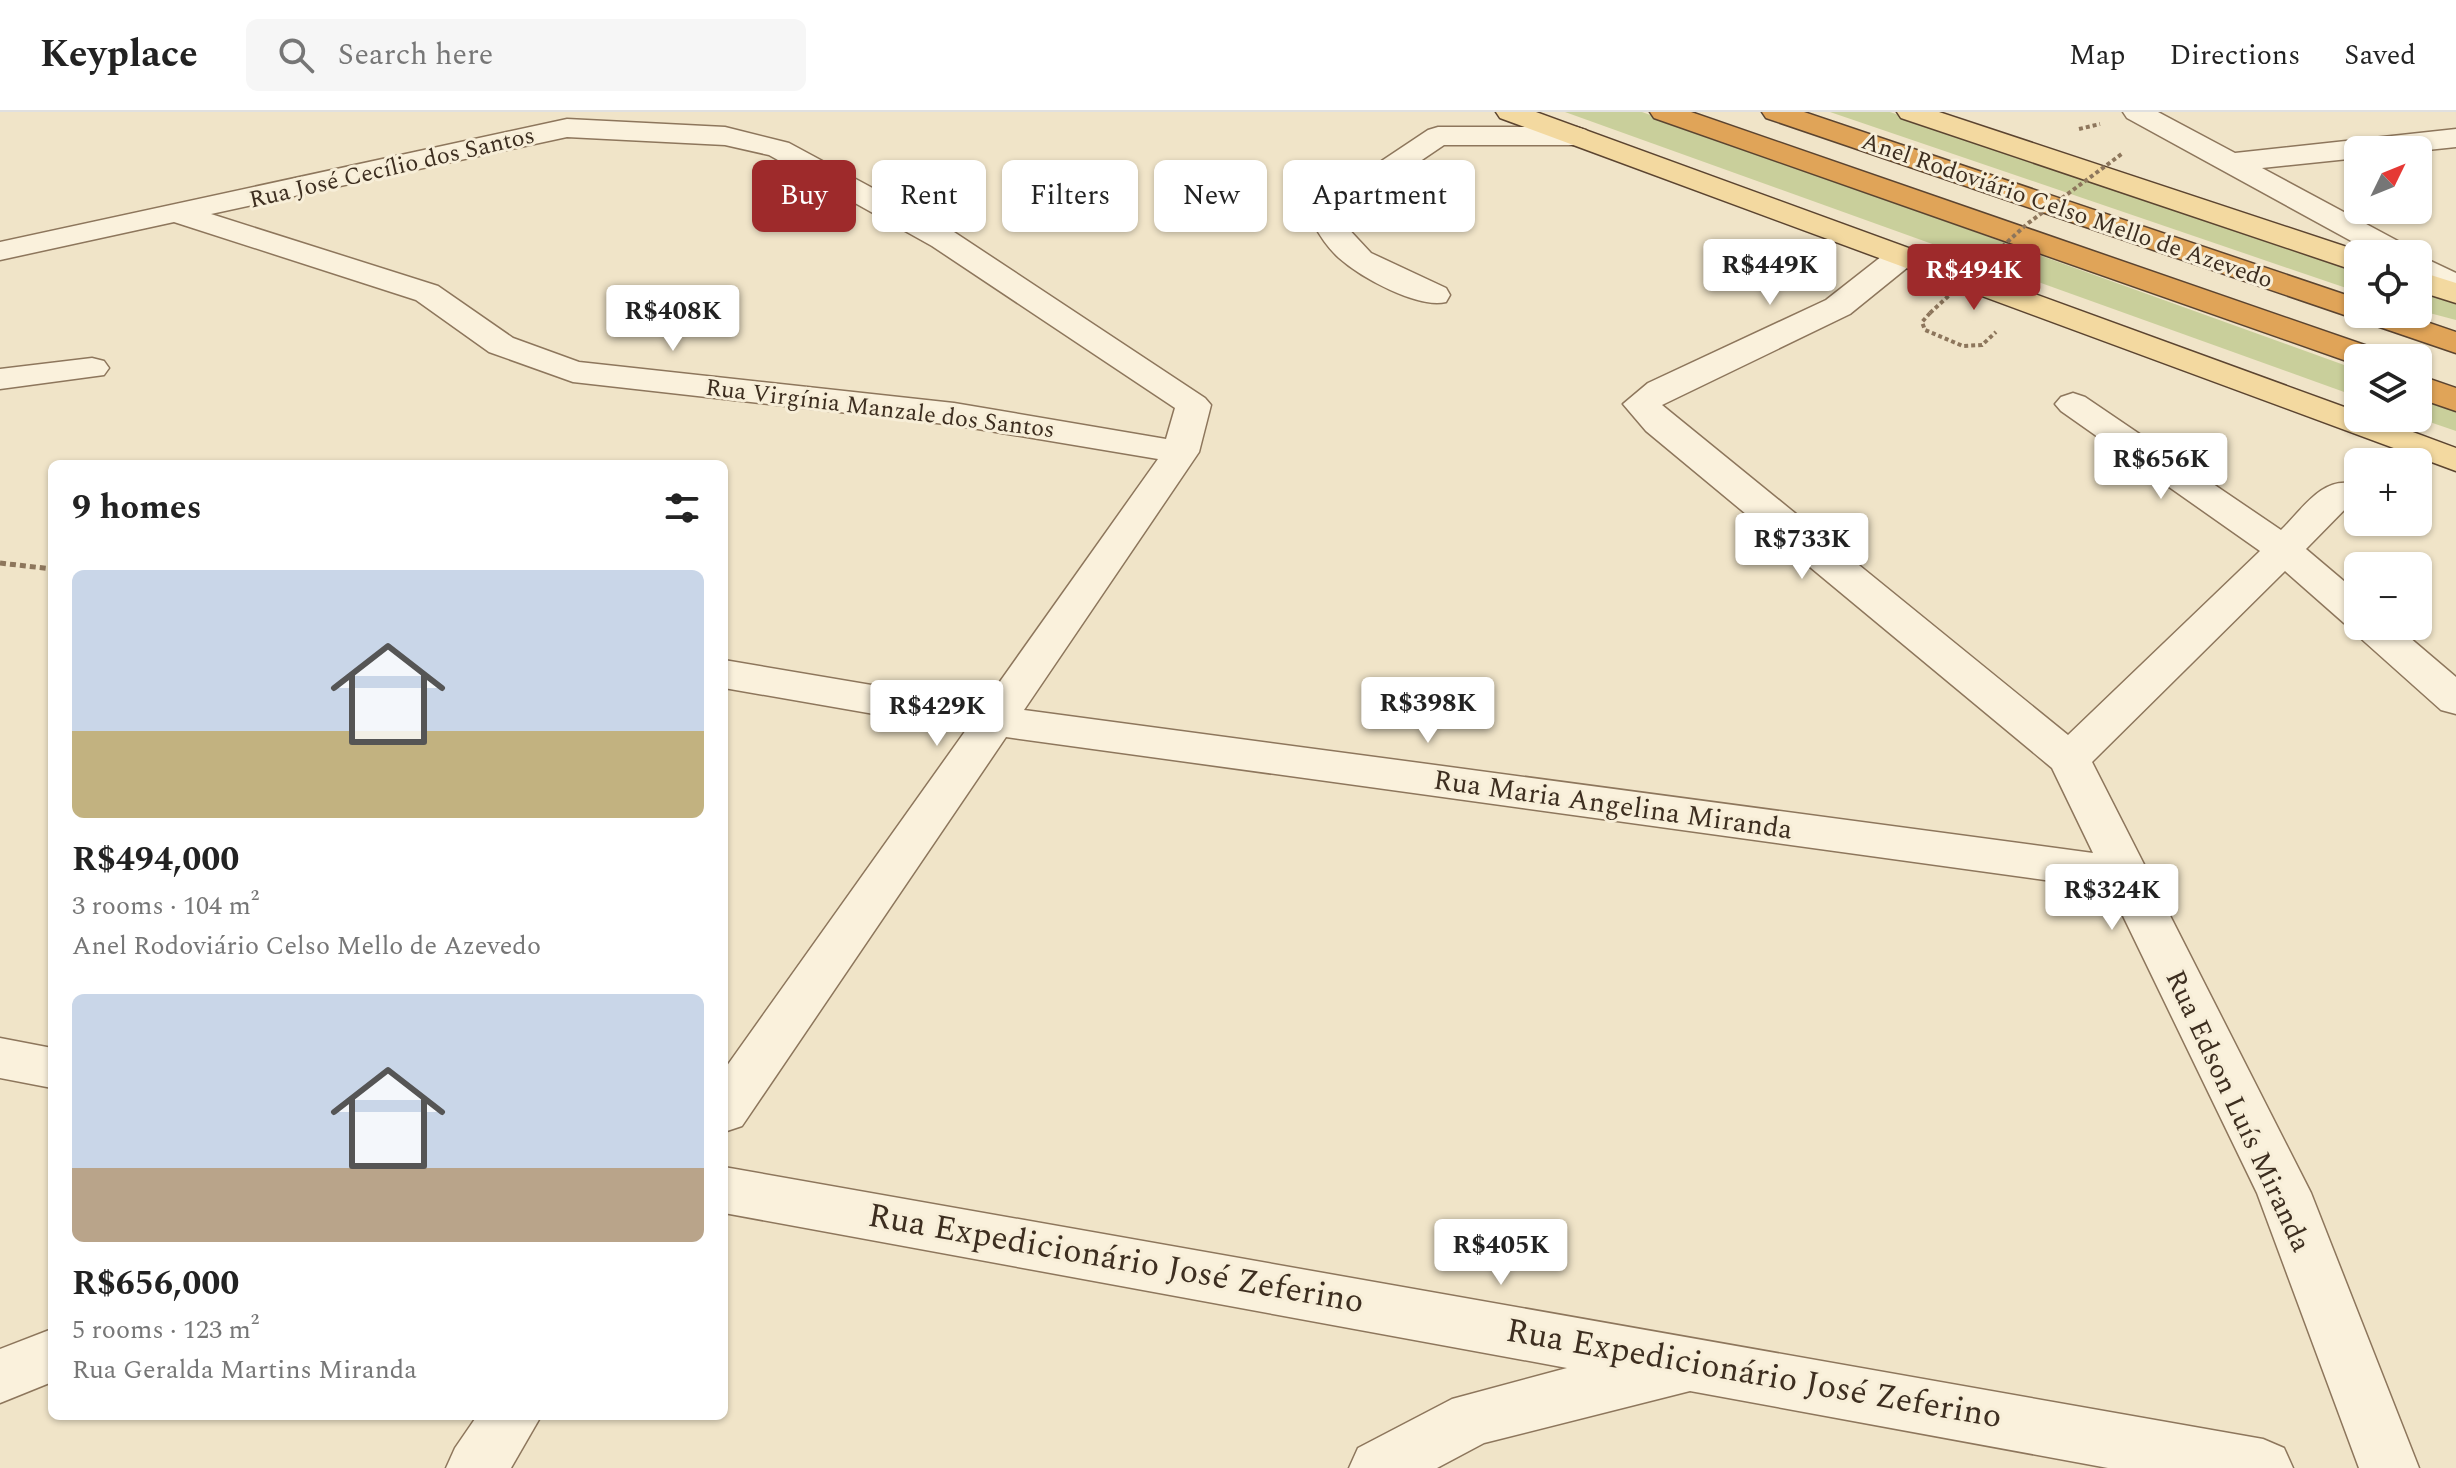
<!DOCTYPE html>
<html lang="en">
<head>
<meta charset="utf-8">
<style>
	body { margin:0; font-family:Spectral,serif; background:#f6f6f6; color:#222; height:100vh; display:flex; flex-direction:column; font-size:30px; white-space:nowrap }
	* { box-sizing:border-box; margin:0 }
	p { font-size:26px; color:#767676 }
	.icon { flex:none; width:44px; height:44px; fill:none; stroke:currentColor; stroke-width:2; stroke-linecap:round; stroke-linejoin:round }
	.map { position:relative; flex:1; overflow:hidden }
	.panel { position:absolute; left:48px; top:348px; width:680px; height:960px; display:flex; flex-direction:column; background:#fff; border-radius:12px; box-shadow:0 2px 6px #0004 }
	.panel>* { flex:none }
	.guide { position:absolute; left:752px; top:48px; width:760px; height:72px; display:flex; gap:16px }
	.needle { width:52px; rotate:47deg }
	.tools { position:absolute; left:2344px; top:24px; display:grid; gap:16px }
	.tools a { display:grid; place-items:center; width:88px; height:88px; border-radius:12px; background:#fff; box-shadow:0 2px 6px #0004; font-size:40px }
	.price { position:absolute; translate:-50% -68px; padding:0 18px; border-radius:8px; background:#fff; color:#222; font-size:26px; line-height:52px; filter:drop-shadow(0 2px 4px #0008) }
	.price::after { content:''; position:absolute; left:50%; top:48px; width:24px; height:18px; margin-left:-12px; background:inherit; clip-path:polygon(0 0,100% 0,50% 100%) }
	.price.active { background:#9e2a2b; color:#fff }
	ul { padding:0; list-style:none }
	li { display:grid; align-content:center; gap:16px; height:424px; padding:0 24px }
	li span { display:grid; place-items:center; height:248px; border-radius:12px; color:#555 }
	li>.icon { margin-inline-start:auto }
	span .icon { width:144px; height:144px; fill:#fffc; stroke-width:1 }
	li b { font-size:34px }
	h2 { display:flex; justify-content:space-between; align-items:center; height:96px; padding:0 24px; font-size:34px }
	.tag { padding:0 28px; border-radius:12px; background:#fff; box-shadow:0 2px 6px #0004; font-size:28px; line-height:72px }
	.tag.active { background:#9e2a2b; color:#fff }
	header { display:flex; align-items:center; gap:48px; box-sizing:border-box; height:112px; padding:0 40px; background:#fff; border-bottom:2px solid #e0e0e0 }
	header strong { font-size:38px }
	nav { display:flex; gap:44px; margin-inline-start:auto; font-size:28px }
	.search { width:560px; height:72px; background:#f6f6f6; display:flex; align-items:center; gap:20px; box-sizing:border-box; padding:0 28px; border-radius:12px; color:#767676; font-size:30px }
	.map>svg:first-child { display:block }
	.green { fill:#c9cf9b }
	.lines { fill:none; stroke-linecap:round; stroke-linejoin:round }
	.minor-casing { stroke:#8d765c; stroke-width:3 }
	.major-casing { stroke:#5b4430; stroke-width:3 }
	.highway-casing { stroke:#5b4430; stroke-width:3 }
	.path-far1 { stroke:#8d765c; stroke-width:4; stroke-dasharray:4 3; stroke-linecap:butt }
	.path { stroke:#8d765c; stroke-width:5; stroke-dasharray:6 4; stroke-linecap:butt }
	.minor { fill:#faf1dc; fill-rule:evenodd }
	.major { fill:#f3d9a0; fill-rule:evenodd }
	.highway { fill:#e0a458; fill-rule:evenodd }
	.path-bridge { stroke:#8d765c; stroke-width:4; stroke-dasharray:4 3; stroke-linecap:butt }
	.labels { text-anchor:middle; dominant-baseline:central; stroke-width:6; stroke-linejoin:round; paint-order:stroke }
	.far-street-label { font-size:24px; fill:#3d2e20; stroke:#f7eed8 }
	.street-label { font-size:28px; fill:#3d2e20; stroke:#f7eed8 }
	.near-street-label { font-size:34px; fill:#3d2e20; stroke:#f7eed8 }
</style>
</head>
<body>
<header>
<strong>Keyplace</strong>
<div class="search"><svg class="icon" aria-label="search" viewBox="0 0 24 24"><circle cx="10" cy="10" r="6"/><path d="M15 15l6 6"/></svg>Search here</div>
<nav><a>Map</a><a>Directions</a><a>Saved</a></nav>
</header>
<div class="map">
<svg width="2456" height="1356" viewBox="0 0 2456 1356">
	<rect width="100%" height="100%" fill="#f0e4c8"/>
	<g class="green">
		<path d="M1565,0H1642L2358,258V285Z"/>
		<path d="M1830,0H1890L2358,158V180Z"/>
		<path d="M2418,179L2456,191V208L2418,198Z"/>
		<path d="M2418,283L2456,299V319L2418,306Z"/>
	</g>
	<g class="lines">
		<g class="minor-casing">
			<g id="minor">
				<path d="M2123,0H2158L2235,41L2456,17V35L2418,39L2358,38V46L2262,56L2409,135L2414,142H2375L2127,6Z"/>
				<path d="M567,7L725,15L789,31L954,120L1205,286L1211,293L1199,340L1024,598L2093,741L2052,656L1646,319L1623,292L1648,271L1826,188L1891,137H1913L1918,144L1913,151L1850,202L1662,293L2068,623L2260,439L2061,299L2055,292L2061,285L2073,281L2085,285L2281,418C2302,398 2322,364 2354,372L2358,378L2354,388L2306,437L2358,481V514H2396L2456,565V602L2441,598L2357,523L2351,513L2344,511L2285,459L2092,650L2311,1081L2419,1356H2359L2257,1081L2110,777L1006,625L742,1014L724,1020V958L966,618L724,576V548L984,592L1158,347L954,313L573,270L489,240L416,188L174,110L0,148V130ZM567,25L725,33L769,43L932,134L1175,296L1166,327L954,291L579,250L513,226L438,174L211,102Z"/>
				<path d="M1438,15H1576L1586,18L1590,24L1586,30L1576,33H1444L1348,98L1343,111L1371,141L1446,176L1450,183L1446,190C1418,197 1360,165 1339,146C1328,136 1320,124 1313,111L1323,88L1428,18Z"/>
				<path d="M2418,143L2456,161V184L2418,166Z"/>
				<path d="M92,246L104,249L109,256L104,263L0,277V257Z"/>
				<path d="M0,926L52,936V976L0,966Z"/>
				<path d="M724,1055L2263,1327L2284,1336L2293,1356H2108L1690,1279L1484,1331L1437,1356H1349L1358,1336L1452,1287L1567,1256L724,1101Z"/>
				<path d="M52,1217V1270L0,1291V1237Z"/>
				<path d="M477,1304H541L511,1356H446L455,1336Z"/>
			</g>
		</g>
		<g class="major-casing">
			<g id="major">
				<path d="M1496,0H1536L2358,300V306H2375L2456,336V359L1500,6Z"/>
				<path d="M1897,0H1939L2368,142H2358V159L2347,156L1901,6Z"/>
				<path d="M2418,159L2456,171V191L2418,179Z"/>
			</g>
		</g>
		<g class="highway-casing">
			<g id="highway">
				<path d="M1650,0H1691L2382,239L2387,246H2358V253L1654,6Z"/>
				<path d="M1762,0H1804L2358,187V202H2403L2456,220V241L1766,6Z"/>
				<path d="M2418,263L2456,276V299L2418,286Z"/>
			</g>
		</g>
		<g class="path-far1">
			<path d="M2079,17L2100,12"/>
			<path d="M1930,201L1922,210L1925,218L1963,234L1982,233L1996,220"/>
		</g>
		<path class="path" d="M0,451L52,457"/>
		<use href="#minor" class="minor"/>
		<use href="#major" class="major"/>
		<use href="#highway" class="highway"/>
		<path class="path-bridge" d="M1930,201L2027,112L2123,41"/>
	</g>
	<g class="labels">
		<g class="far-street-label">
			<text transform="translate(392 56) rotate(-13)">Rua José Cecílio dos Santos</text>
			<text transform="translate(2067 99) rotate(19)">Anel Rodoviário Celso Mello de Azevedo</text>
			<text transform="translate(880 297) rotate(7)">Rua Virgínia Manzale dos Santos</text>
		</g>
		<g class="street-label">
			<text transform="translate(1613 693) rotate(8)">Rua Maria Angelina Miranda</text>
			<text transform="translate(2238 999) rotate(65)">Rua Edson Luís Miranda</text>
		</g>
		<g class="near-street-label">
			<text transform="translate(1116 1147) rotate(10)">Rua Expedicionário José Zeferino</text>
			<text transform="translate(1754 1262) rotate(10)">Rua Expedicionário José Zeferino</text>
		</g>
	</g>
</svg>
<div class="tools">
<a><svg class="needle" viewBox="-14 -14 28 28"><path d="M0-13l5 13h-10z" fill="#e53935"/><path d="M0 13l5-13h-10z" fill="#767676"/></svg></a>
<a><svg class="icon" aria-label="locate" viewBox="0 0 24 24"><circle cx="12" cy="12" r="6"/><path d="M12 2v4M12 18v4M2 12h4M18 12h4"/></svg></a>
<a><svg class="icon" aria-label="layers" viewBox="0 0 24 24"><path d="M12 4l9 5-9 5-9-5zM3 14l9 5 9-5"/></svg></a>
<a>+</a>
<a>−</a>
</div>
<b class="price" style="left:1770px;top:195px">R$449K</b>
<b class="price active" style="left:1974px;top:200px">R$494K</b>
<b class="price" style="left:673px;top:241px">R$408K</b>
<b class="price" style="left:2161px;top:389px">R$656K</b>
<b class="price" style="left:1802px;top:469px">R$733K</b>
<b class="price" style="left:1428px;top:633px">R$398K</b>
<b class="price" style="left:937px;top:636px">R$429K</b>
<b class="price" style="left:2112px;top:820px">R$324K</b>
<b class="price" style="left:1501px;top:1175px">R$405K</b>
<div class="guide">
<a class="tag active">Buy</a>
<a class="tag">Rent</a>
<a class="tag">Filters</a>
<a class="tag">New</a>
<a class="tag">Apartment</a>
</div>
<section class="panel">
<h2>9 homes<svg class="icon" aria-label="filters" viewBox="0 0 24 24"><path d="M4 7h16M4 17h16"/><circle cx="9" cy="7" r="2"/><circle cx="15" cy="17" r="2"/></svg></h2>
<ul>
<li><span style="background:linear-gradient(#c9d6e8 65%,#c2b280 0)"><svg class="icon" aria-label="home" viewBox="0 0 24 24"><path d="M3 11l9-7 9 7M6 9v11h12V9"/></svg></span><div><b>R$494,000</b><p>3 rooms · 104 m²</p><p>Anel Rodoviário Celso Mello de Azevedo</p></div></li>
<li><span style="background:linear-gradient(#c9d6e8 70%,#b9a48a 0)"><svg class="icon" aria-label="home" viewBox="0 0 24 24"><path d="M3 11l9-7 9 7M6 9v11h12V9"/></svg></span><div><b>R$656,000</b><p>5 rooms · 123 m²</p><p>Rua Geralda Martins Miranda</p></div></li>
</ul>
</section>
</div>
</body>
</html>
